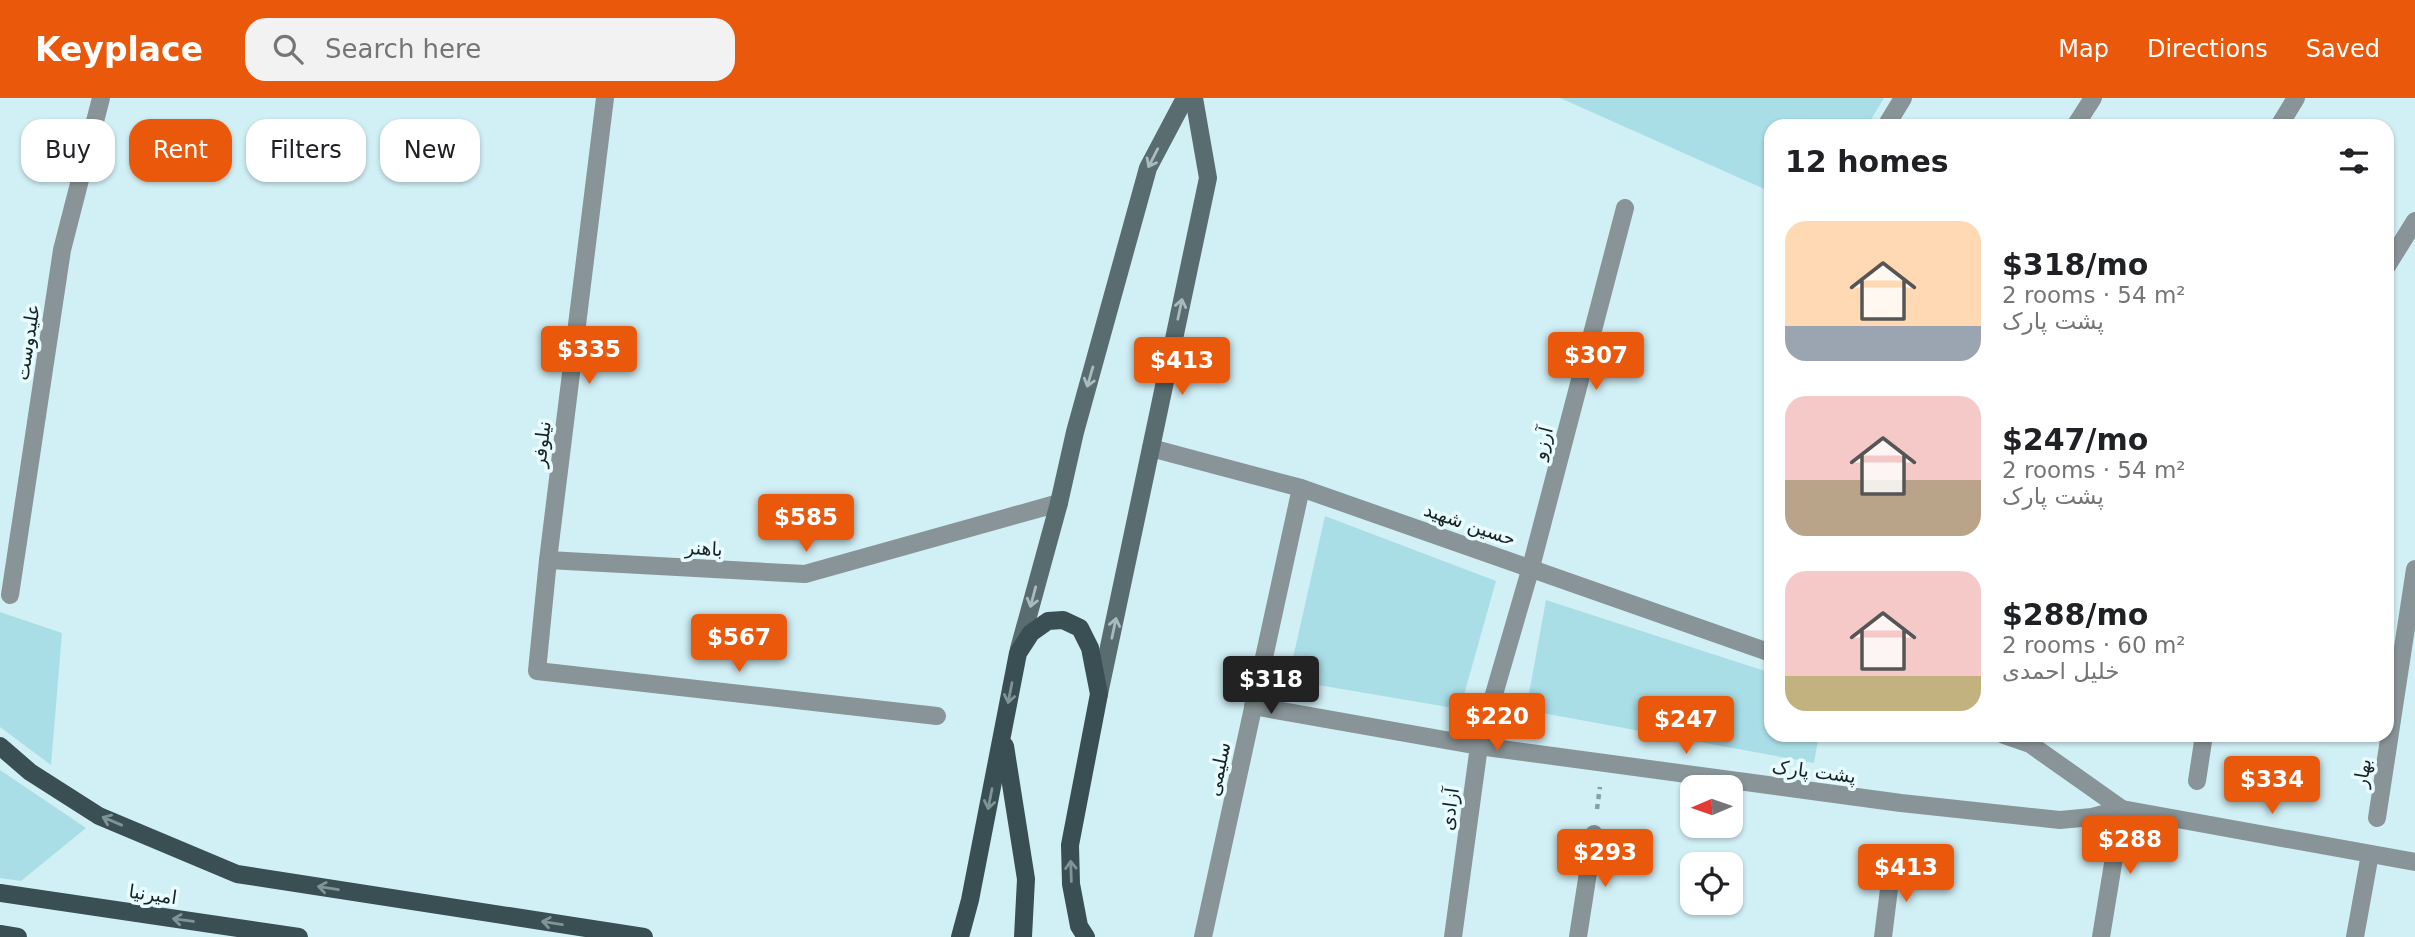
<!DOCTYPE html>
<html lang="en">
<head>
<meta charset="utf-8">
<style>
	body { margin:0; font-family:"DejaVu Sans",Vazirmatn,sans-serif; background:#f2f2f2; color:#202124; height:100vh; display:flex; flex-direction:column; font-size:26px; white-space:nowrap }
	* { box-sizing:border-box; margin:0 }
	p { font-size:23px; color:#757577 }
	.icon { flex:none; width:38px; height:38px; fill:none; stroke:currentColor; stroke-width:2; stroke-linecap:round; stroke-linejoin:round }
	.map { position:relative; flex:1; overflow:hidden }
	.sheet { position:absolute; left:1764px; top:21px; width:630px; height:623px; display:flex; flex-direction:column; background:#fff; border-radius:21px; box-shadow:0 2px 5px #0004 }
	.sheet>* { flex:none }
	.hud { position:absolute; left:21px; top:21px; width:665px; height:63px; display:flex; gap:14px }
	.needle { width:46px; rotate:268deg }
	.buttons { position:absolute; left:1680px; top:677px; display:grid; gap:14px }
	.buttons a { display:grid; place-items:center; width:63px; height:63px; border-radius:14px; background:#fff; box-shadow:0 2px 5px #0004; font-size:35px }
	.price { position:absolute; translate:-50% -60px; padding:0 16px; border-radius:7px; background:#ea580c; color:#fff; font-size:23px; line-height:46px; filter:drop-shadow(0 2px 4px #0008) }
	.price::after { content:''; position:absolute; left:50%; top:42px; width:21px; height:16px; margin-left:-10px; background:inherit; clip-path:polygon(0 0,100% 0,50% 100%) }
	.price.selected { background:#222; color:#fff }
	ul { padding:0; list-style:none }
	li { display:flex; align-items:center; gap:21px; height:175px; padding:0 21px }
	li span { display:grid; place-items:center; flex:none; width:196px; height:140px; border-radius:21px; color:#555 }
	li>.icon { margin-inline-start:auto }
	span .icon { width:84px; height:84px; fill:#fffc; stroke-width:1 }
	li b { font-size:30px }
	h2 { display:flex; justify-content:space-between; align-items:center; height:84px; padding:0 21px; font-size:30px }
	.pill { padding:0 24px; border-radius:21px; background:#fff; box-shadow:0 2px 5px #0004; font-size:24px; line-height:63px }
	.pill.selected { background:#ea580c; color:#fff }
	header { display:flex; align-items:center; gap:42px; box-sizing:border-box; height:98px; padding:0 35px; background:#ea580c; color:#fff }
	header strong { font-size:33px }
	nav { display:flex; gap:38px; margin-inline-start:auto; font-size:24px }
	.search { width:490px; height:63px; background:#f2f2f2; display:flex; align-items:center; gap:18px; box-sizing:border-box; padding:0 24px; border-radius:21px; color:#757577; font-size:26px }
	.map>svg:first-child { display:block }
	.green { fill:#aadee7 }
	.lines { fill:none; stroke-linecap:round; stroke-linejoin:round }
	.path { stroke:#88a0a4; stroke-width:4.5; stroke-dasharray:5 5; stroke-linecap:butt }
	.street { stroke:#889497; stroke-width:18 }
	.secondary { stroke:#596c6f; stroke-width:18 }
	.primary { stroke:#394f53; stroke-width:18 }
	.oneway { stroke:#a8bbbe }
	.oneway2 { stroke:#7f9497 }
	.labels { text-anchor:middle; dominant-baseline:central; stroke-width:7; stroke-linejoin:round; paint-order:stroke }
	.street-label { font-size:19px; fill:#172325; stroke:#e8fbfe }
</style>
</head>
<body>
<header>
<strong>Keyplace</strong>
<div class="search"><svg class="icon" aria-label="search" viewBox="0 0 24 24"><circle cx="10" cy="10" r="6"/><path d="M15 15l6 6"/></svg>Search here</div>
<nav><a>Map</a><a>Directions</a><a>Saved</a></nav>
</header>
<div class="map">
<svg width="2415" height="839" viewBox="0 0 2415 839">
	<rect width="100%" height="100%" fill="#d1f0f6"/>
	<g class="green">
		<path d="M1560,0H1884L1867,28H1771V94Z"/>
		<path d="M1325,418L1496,483L1460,611L1288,582Z"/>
		<path d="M1546,502L1771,575V637H1819L1814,665L1526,612Z"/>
		<path d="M0,514L62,535L51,667L0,629Z"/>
		<path d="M0,672L86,730L21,783L0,780Z"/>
	</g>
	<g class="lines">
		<path class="path" d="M1597,711L1600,689"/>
		<g class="street">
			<path d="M605,0L548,462L537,573L937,618"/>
			<path d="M1886,28L1903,0"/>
			<path d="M2075,28L2093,0"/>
			<path d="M2279,28L2296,0"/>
			<path d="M2387,168L2415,123"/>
			<path d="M1151,350L1301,390L1771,555"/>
			<path d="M548,462L805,476L1059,405"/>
			<path d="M10,497L62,152L101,0"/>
			<path d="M1253,608L1479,648L1901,705L2060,722L2092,719L2122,711"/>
			<path d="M2004,637L2030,646L2122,711L2415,764"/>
			<path d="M2197,683L2204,637"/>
			<path d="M2377,720L2415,471"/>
			<path d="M1203,839L1301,390"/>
			<path d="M1453,839L1479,648L1531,469L1625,110"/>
			<path d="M1578,839L1594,736"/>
			<path d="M1883,839L1892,767"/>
			<path d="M2101,839L2122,711"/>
			<path d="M2355,839L2370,756"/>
		</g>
		<g class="secondary">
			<path d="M1019,551L1059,405L1075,334L1148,70L1185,0"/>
			<path d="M1099,596L1208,80L1194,0"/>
		</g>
		<g class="primary">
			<path d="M0,648L30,674L99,718L237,776L644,839"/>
			<path d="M1005,648L1026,781L1023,839"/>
			<path d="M0,795L299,839"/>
			<path d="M0,836L18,839"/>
			<path d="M960,839L970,802L1018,555L1031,535L1048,523L1063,522L1080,530L1090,550L1099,596L1070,747L1071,786L1079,828L1086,839"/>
		</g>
	</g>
	<defs><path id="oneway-shaft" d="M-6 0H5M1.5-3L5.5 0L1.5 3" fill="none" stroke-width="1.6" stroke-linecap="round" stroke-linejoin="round" transform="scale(1.75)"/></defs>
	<g class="oneway">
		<use href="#oneway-shaft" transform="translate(1153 60) rotate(117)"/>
		<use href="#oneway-shaft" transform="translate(1180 211) rotate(-78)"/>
		<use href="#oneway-shaft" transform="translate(1090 279) rotate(106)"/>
		<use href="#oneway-shaft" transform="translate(1033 499) rotate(105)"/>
		<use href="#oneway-shaft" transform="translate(1114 530) rotate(-78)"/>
	</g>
	<g class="oneway2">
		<use href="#oneway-shaft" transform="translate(1010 595) rotate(101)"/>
		<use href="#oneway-shaft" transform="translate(990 701) rotate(101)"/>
		<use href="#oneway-shaft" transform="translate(112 723) rotate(-157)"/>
		<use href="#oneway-shaft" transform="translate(1071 773) rotate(-92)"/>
		<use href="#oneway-shaft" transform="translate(328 790) rotate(-171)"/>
		<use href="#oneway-shaft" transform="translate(183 822) rotate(-172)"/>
		<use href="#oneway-shaft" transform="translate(552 825) rotate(-171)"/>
	</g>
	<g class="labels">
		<g class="street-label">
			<text transform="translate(27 244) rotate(-81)">علیدوست</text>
			<text transform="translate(1542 345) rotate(-75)">آرزو</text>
			<text transform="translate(541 346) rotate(-83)">نیلوفر</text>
			<text transform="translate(1470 426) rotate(19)">حسین شهید</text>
			<text transform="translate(704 450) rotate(3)">باهنر</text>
			<text transform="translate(1218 671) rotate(-78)">سلیمی</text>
			<text transform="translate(1814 673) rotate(7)">پشت پارک</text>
			<text transform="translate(2362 675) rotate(-81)">بهار</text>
			<text transform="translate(1449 711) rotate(-82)">آزادی</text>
			<text transform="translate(153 796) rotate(8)">امیرنیا</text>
		</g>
	</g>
</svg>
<div class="buttons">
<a><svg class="needle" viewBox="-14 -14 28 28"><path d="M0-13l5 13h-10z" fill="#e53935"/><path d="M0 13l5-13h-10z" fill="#757577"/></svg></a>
<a><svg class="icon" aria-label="locate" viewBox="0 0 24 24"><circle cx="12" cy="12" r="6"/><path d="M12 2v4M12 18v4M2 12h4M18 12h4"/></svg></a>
</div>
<b class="price" style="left:589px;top:288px">$335</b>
<b class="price" style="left:1596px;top:294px">$307</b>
<b class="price" style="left:1182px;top:299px">$413</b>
<b class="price" style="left:806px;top:456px">$585</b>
<b class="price" style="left:739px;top:576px">$567</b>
<b class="price selected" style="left:1271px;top:618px">$318</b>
<b class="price" style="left:1497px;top:655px">$220</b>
<b class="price" style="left:1686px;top:658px">$247</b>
<b class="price" style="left:2272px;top:718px">$334</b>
<b class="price" style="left:2130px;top:778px">$288</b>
<b class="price" style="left:1605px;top:791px">$293</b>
<b class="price" style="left:1906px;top:806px">$413</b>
<div class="hud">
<a class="pill">Buy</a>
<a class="pill selected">Rent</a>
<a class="pill">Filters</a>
<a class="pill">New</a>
</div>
<section class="sheet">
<h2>12 homes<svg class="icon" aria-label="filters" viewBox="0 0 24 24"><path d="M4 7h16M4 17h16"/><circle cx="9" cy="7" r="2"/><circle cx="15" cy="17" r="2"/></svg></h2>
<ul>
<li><span style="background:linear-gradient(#ffd9b3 75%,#9aa5b1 0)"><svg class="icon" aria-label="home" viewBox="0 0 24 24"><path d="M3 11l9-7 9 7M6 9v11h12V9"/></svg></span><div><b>$318/mo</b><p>2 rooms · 54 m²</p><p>پشت پارک</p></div></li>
<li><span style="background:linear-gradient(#f6c9c9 60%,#b9a48a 0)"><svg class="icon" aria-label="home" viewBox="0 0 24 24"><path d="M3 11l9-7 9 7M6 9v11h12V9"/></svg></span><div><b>$247/mo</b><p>2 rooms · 54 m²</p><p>پشت پارک</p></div></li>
<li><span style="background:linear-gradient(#f6c9c9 75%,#c2b280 0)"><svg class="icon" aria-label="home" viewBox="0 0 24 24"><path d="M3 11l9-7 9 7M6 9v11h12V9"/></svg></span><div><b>$288/mo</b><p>2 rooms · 60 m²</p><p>خلیل احمدی</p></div></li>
</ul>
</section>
</div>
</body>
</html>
